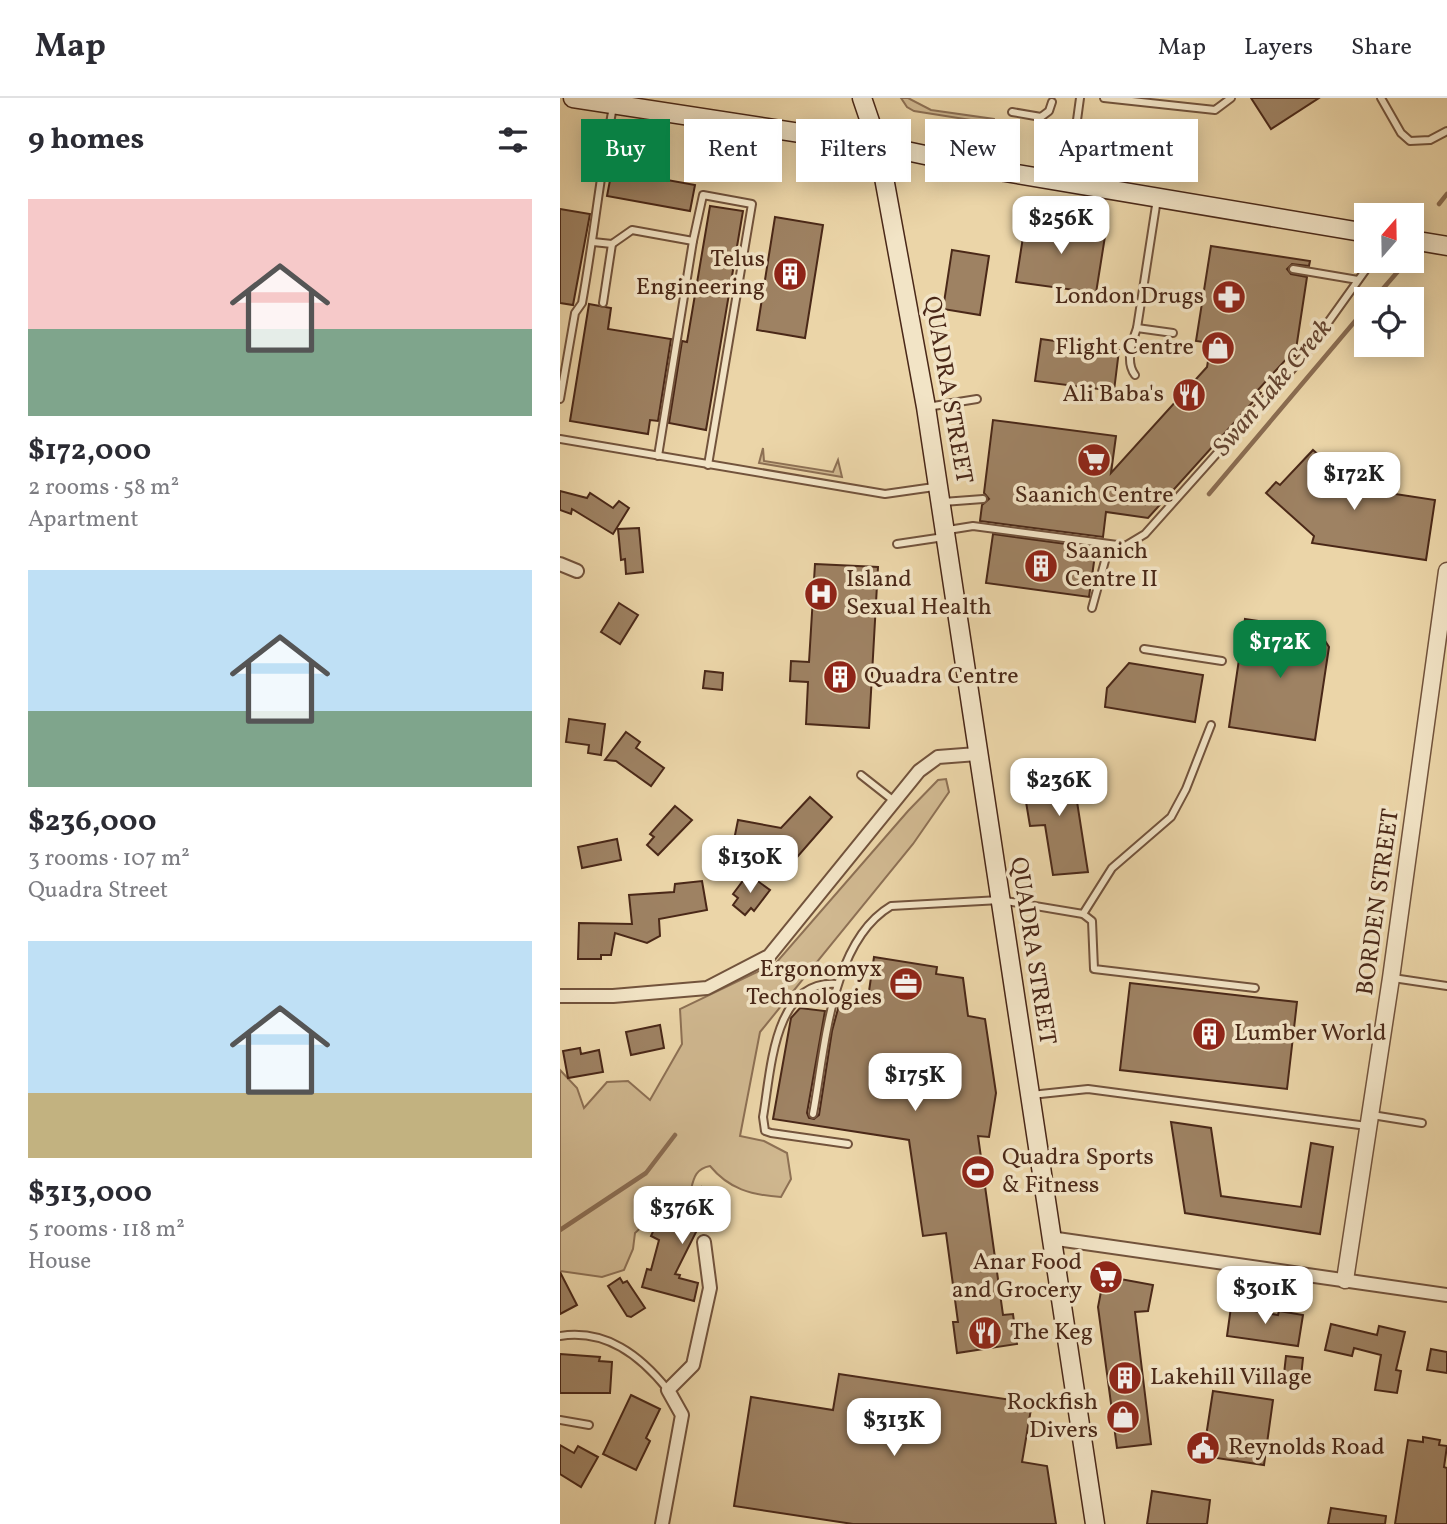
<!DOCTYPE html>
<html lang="en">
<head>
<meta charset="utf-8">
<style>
	body { margin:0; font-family:Vollkorn,serif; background:#f7f7f7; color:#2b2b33; height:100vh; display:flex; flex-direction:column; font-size:26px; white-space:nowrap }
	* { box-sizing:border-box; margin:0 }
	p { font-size:23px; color:#7c7c81 }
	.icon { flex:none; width:38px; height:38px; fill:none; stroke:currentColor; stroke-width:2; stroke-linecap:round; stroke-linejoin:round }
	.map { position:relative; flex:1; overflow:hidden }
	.panel { display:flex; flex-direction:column; background:#fff; width:560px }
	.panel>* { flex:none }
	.top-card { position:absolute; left:21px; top:21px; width:665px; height:63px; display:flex; gap:14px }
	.needle { width:46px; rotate:20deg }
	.buttons { position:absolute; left:794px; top:105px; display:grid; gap:14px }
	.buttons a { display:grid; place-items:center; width:70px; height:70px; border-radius:0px; background:#fff; box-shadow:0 4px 18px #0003; font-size:35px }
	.price { position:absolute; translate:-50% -60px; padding:0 16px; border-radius:14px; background:#fff; color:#222; font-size:23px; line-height:46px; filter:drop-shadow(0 2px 4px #0008) }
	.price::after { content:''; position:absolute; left:50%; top:42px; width:21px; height:16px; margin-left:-10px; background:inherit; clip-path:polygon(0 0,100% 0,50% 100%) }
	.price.active { background:#0b8043; color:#fff }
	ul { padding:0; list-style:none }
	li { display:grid; align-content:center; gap:14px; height:371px; padding:0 28px }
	li span { display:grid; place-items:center; height:217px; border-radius:0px; color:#555 }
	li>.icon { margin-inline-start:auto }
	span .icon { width:126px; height:126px; fill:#fffc; stroke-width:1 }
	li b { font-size:30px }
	h2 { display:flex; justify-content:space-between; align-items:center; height:84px; padding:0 28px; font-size:30px }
	.tag { padding:0 24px; border-radius:0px; background:#fff; box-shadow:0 4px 18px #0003; font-size:24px; line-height:63px }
	.tag.active { background:#0b8043; color:#fff }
	header { display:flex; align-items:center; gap:42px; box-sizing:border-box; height:98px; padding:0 35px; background:#fff; border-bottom:2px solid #e1e1e2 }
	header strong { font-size:33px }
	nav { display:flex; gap:38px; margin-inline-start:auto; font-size:24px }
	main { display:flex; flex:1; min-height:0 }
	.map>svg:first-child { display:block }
	.green { fill:#d0b890; stroke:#8d7054; stroke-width:2 }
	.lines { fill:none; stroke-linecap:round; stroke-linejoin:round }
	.stream { stroke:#8a6c51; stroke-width:4.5 }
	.building { fill:#9e8263; stroke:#4a2818; stroke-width:2 }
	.service-casing { stroke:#72533c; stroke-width:10 }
	.minor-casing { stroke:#72533c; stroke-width:16 }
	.tertiary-casing { stroke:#72533c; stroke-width:19 }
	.secondary-casing { stroke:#4a2818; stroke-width:21 }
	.service { stroke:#f2e4c6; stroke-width:6 }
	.minor { stroke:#f2e4c6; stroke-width:12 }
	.tertiary { stroke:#f2e4c6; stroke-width:16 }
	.secondary { stroke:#f2e4c6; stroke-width:18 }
	.labels { text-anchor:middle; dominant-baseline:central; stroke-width:7; stroke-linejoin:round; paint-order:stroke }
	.poi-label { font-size:24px; fill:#4a2818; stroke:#f2e4c6; text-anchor:start }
	.street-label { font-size:24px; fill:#4a2818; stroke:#f2e4c6 }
	.water-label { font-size:26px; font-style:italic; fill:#644430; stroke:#f2e4c6 }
</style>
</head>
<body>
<header>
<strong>Map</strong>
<nav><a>Map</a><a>Layers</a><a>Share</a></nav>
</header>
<main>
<section class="panel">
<h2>9 homes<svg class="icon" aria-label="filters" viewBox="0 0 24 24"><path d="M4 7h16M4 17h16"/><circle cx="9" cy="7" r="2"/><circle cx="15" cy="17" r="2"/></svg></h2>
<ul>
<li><span style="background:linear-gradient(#f6c9c9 60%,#7fa58c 0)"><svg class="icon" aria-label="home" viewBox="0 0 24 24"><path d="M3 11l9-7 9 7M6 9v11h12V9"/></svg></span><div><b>$172,000</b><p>2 rooms · 58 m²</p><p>Apartment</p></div></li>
<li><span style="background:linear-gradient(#bfe0f5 65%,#7fa58c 0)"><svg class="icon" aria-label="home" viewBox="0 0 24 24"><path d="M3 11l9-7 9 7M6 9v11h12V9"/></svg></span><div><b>$236,000</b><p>3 rooms · 107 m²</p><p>Quadra Street</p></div></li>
<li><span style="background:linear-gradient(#bfe0f5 70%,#c2b280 0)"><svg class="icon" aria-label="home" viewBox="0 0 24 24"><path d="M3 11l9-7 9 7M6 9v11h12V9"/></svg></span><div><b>$313,000</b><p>5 rooms · 118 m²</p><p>House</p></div></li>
</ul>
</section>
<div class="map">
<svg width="887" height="1426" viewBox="0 0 887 1426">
	<rect width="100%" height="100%" fill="#ebd5a8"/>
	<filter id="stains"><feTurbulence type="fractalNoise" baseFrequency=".00286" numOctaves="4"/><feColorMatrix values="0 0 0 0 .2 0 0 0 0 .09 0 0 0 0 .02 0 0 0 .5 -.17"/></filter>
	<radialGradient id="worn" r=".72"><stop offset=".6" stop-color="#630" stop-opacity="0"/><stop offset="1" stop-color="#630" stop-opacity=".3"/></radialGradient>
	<g class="green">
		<path d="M341,0H348L371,12L434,21L436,26L354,13L347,9Z"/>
		<path d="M203,350L204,363L273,374L278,362L282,379L199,365Z"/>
		<path d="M386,681L389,694L353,746L200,934L180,1038L204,1043L227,1055L231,1081L221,1099C191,1097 169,1091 150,1068C127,1072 136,1095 122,1110C115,1118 101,1115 91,1121C85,1124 80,1131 75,1135L73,1151L64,1172L42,1179L0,1173V972L17,990L24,1010L47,984L68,983L90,1002L122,946L120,911L216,865L348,713L378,682Z"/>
	</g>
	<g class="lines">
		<g class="stream">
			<path d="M879,106L887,96"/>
			<path d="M814,201L840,171"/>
			<path d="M649,396L807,209"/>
			<path d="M0,1132L86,1075L115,1037"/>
		</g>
	</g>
	<g class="building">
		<path d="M691,0H759L711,31Z"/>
		<path d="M52,72L135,87L130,113L47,98Z"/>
		<path d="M150,108L183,113L146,332L109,325L122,243L127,244Z"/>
		<path d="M0,111L30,116L13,207L0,205Z"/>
		<path d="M215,119L263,127L245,240L197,232Z"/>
		<path d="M466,120L546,132L536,195L456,184Z"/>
		<path d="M651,148L750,163L749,168L732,166L727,171L731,176L747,179L735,258L730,257L697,293L701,295L588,420L546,414L543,439L420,423L422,407L429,401L424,395L433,322L556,338L551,375L647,269L651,245L636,243Z"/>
		<path d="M392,152L429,158L420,217L383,211Z"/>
		<path d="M29,206L51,210L48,231L111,241L98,323L90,322L88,336L10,323Z"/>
		<path d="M481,241L559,252L554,293L475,283Z"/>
		<path d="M753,352L796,390L875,402L866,462L752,445L754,438L706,395L716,384L720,387Z"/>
		<path d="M0,393L27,400L30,395L53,410L59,403L69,410L53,436L12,411L11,416L0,412Z"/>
		<path d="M79,430L83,474L66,476L65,461L61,462L58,431Z"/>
		<path d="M433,436L536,450L529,499L426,485Z"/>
		<path d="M255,466L318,469L309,630L246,626L248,584L230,583L231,563L249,564Z"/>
		<path d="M59,505L78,517L60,546L41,534Z"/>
		<path d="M685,521L758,532L769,549L755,642L669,629Z"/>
		<path d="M569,565L643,577L635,624L545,609L547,590Z"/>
		<path d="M145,573L163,575L162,592L143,590Z"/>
		<path d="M9,621L45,626L41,657L28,655L29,647L6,644Z"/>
		<path d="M66,634L80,644L76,650L104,670L91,688L56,663L45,662Z"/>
		<path d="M514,665L516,677L513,678L528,774L493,777L485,727L470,728L465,698H472L470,685L479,684L477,671Z"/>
		<path d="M250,699L272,719L232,765L172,752L178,722L221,730Z"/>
		<path d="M115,708L132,722L98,757L87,747L94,739L90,736Z"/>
		<path d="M57,741L61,762L22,770L18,749Z"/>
		<path d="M188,776L210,792L194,813L191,810L185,817L173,807L178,800L173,796Z"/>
		<path d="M142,783L147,812L99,821L100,838L87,845L55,835L51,857H41V861H18L19,825L72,826L69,797L114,794L115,786Z"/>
		<path d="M314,859L377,869L376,876L403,880L408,918L425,921L436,995L429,1039L418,1038L443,1217L453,1216L457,1246L397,1255L393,1224H398L386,1135L363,1138L349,1042L213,1021L231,920L240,910L265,913L247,1015L249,1020L254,1021L259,1017L272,933L282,896L308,900Z"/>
		<path d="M570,885L737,904L727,991L560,972Z"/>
		<path d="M100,927L104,950L71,957L66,934Z"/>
		<path d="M20,950L21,956L39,952L43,974L8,980L3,953Z"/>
		<path d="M611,1024L651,1030L661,1098L741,1109L751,1045L773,1049L760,1136L625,1115Z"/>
		<path d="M142,1089L166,1097L161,1129L140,1126L115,1176L120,1177L119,1180L138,1185L134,1203L82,1189L87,1171L91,1172L99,1142L91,1138L96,1127L107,1132L115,1117L120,1119L127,1116L136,1120Z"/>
		<path d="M0,1174L17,1207L0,1216Z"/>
		<path d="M544,1178L593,1187L588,1213L575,1214L591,1346L557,1350L538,1209Z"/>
		<path d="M60,1180L63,1185L67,1183L85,1210L71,1219L67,1218L48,1188Z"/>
		<path d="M671,1209L718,1217L719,1213L743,1217L738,1248L667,1238Z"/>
		<path d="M771,1226L817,1237L819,1228L845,1234L836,1272L841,1273L837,1295L815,1292L821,1257L794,1250L792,1258L765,1252Z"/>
		<path d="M871,1251L887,1254V1275L867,1272Z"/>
		<path d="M0,1256L40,1259L39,1263L52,1264L50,1295H0Z"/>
		<path d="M726,1258L743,1260L741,1279L724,1276Z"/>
		<path d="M279,1276L472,1305L462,1364L487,1368L496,1426H293L174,1408L191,1299L273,1312Z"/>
		<path d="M653,1293L713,1302L704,1367L643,1358Z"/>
		<path d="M71,1297L100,1311L86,1340L90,1343L76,1372L43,1356Z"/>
		<path d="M863,1339L880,1342L879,1347L887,1348L884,1369L887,1370V1426H835L848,1342L863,1344Z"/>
		<path d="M0,1347L14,1355L18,1348L38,1359L21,1389L0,1376Z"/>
		<path d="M592,1393L650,1402L647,1426H587Z"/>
		<path d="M771,1410L826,1418L825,1426H768Z"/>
	</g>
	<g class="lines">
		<g class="service-casing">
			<g id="service">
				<path d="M544,0L655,12L671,0"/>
				<path d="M821,0L841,35L850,43L870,42L887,33"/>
				<path d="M452,14L481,19L489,13L492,4"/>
				<path d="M509,81L520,0"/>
				<path d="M33,144L52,146L72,132L133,143"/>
				<path d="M733,171L798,182"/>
				<path d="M43,205L52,146"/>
				<path d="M577,230L613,235"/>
				<path d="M575,277C565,264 572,244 577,230L597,101"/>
				<path d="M0,301L15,215L22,205C34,139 40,75 53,9"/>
				<path d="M367,309L417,301"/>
				<path d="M0,341L325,396L374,389"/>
				<path d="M98,358L133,143L143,97L192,106L148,367"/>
				<path d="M383,404L423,401"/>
				<path d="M388,432L413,428L565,448L585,436L744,258L812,163"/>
				<path d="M337,446L384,439"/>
				<path d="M532,510L548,452"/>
				<path d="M584,551L662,563"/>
				<path d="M301,677L334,703"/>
				<path d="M523,816L552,770L611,719L626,691L651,627"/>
				<path d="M833,880L887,888"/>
				<path d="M277,886C213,881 211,974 203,1019L205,1033L211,1035L288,1046"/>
				<path d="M471,997L528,991L807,1028"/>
				<path d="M253,1016C265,953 270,844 331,808L440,802L523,816L532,823L534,871L695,890"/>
				<path d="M812,1017L862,1025"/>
				<path d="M0,1238C46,1231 80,1257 108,1292"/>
				<path d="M0,1322L29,1327"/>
			</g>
		</g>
		<g class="minor-casing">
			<g id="minor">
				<path d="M0,466L17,473"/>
				<path d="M0,898H53L147,890L209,858L359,673L378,659L417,656"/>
				<path d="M490,1140L887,1197"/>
				<path d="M102,1426L122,1317L108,1292L133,1267L150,1190L144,1144"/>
			</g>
		</g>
		<g class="tertiary-casing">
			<path id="tertiary" d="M785,1182L831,880L887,473"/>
		</g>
		<g class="secondary-casing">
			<g id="secondary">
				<path d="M13,0L318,47L445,74L807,135"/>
				<path d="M302,0L318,47L366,309L535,1426"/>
				<path d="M852,142L887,148"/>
			</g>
		</g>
		<use href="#service" class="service"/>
		<use href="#minor" class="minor"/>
		<use href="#tertiary" class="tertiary"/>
		<use href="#secondary" class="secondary"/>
	</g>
	<defs>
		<g id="building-disc" transform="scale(1.75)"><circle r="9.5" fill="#8f2418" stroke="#f2e4c6"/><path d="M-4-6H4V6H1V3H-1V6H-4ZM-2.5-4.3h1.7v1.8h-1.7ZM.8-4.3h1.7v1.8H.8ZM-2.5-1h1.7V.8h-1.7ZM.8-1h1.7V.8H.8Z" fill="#fff"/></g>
		<g id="pharmacy-disc" transform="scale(1.75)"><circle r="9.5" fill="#8f2418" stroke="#f2e4c6"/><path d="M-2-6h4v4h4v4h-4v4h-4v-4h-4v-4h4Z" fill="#fff"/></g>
		<g id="shop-disc" transform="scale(1.75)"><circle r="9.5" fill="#8f2418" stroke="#f2e4c6"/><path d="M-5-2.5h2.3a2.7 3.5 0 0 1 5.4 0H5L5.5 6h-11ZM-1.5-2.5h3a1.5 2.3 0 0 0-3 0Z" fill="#fff"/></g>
		<g id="restaurant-disc" transform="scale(1.75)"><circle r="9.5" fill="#8f2418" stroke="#f2e4c6"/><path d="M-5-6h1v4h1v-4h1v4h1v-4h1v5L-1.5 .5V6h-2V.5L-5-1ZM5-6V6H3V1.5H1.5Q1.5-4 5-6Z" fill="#fff"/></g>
		<g id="supermarket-disc" transform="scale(1.75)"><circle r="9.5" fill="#8f2418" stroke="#f2e4c6"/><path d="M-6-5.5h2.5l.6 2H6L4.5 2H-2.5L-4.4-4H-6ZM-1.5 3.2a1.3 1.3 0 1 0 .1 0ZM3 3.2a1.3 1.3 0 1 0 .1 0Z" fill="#fff"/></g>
		<g id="hospital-disc" transform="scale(1.75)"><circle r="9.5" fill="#8f2418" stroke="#f2e4c6"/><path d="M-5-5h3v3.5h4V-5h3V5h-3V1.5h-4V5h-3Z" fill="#fff"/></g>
		<g id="office-disc" transform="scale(1.75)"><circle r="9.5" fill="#8f2418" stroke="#f2e4c6"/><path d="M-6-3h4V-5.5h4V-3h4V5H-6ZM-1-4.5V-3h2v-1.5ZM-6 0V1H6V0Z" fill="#fff"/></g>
		<g id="stadium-disc" transform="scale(1.75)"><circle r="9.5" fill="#8f2418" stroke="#f2e4c6"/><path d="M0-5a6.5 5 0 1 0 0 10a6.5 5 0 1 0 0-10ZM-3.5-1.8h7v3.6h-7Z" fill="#fff"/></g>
		<g id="civic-disc" transform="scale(1.75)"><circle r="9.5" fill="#8f2418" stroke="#f2e4c6"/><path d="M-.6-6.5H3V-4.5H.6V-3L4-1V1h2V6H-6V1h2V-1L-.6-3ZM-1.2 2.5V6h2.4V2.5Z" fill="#fff"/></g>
	</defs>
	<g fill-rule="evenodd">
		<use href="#building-disc" x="230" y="176"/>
		<use href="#pharmacy-disc" x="669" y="199"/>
		<use href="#shop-disc" x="658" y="250"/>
		<use href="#restaurant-disc" x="629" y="297"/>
		<use href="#supermarket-disc" x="534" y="362"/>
		<use href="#building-disc" x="481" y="468"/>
		<use href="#hospital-disc" x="261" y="496"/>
		<use href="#building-disc" x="280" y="579"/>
		<use href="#office-disc" x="346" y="886"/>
		<use href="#building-disc" x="649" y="936"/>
		<use href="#stadium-disc" x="418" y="1074"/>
		<use href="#supermarket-disc" x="546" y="1179"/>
		<use href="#restaurant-disc" x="425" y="1235"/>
		<use href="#building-disc" x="565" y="1280"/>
		<use href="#shop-disc" x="563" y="1319"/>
		<use href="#civic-disc" x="643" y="1350"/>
	</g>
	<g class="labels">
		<g class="poi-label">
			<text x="205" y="162" text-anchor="end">Telus<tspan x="205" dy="28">Engineering</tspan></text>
			<text x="644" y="199" text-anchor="end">London Drugs</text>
			<text x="634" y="250" text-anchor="end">Flight Centre</text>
			<text x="604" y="297" text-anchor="end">Ali Baba's</text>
			<text x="534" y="398" text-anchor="middle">Saanich Centre</text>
			<text x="505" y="454">Saanich<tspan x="505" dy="28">Centre II</tspan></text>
			<text x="286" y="482">Island<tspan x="286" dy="28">Sexual Health</tspan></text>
			<text x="304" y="579">Quadra Centre</text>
			<text x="322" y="872" text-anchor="end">Ergonomyx<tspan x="322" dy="28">Technologies</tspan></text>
			<text x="674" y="936">Lumber World</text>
			<text x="442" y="1060">Quadra Sports<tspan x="442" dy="28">&amp; Fitness</tspan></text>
			<text x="522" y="1165" text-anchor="end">Anar Food<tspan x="522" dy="28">and Grocery</tspan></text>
			<text x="450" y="1235">The Keg</text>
			<text x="590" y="1280">Lakehill Village</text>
			<text x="538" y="1305" text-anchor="end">Rockfish<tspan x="538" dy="28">Divers</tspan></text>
			<text x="668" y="1350">Reynolds Road</text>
		</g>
		<g class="street-label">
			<text transform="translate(387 292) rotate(80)">QUADRA STREET</text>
			<text transform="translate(819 804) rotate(-82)">BORDEN STREET</text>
			<text transform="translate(472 853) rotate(81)">QUADRA STREET</text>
		</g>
		<g class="water-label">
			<text transform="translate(713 290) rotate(-50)">Swan Lake Creek</text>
		</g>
	</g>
	<rect width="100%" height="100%" filter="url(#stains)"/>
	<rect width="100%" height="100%" fill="url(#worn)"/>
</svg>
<div class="buttons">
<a><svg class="needle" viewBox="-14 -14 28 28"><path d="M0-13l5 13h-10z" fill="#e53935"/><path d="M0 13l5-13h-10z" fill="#7c7c81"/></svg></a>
<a><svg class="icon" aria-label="locate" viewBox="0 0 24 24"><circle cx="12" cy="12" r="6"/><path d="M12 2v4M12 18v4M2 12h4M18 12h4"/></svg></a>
</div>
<b class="price" style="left:501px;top:158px">$256K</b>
<b class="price" style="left:794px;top:414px">$172K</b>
<b class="price active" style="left:720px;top:582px">$172K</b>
<b class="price" style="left:499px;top:720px">$236K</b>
<b class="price" style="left:190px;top:797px">$130K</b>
<b class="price" style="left:355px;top:1015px">$175K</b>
<b class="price" style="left:122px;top:1148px">$376K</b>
<b class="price" style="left:705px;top:1228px">$301K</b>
<b class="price" style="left:334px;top:1360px">$313K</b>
<div class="top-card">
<a class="tag active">Buy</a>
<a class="tag">Rent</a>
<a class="tag">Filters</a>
<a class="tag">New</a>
<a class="tag">Apartment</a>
</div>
</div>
</main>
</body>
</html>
